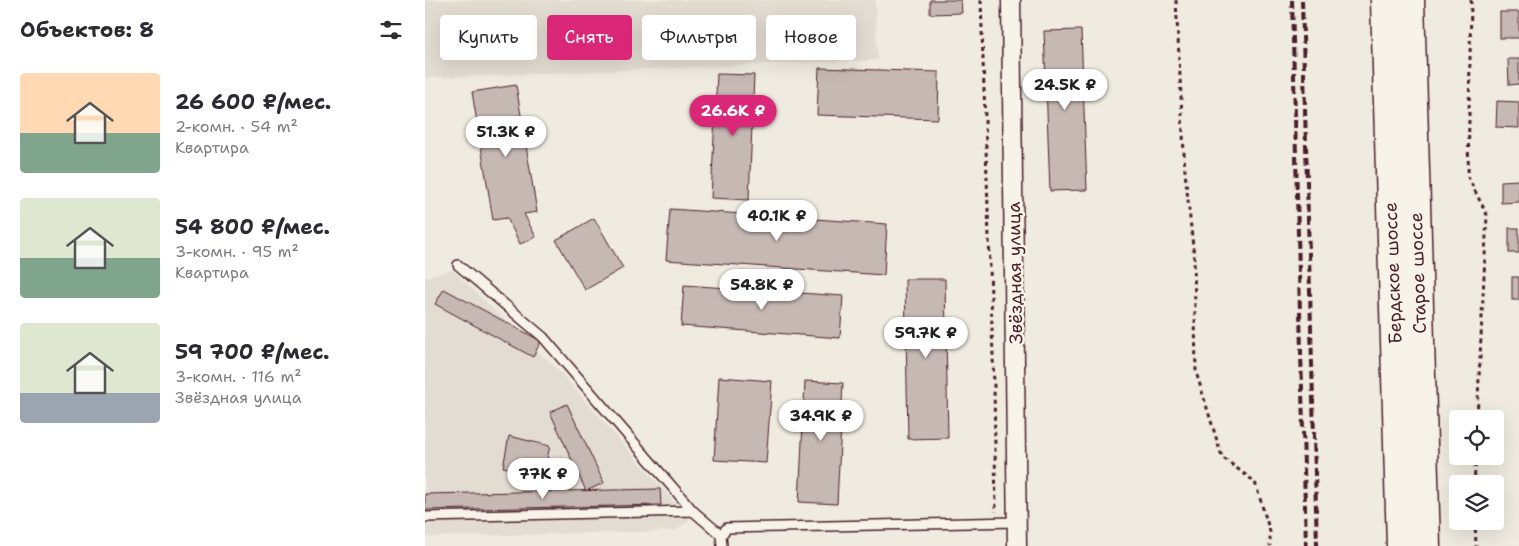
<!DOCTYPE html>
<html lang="ru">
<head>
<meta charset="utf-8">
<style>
	body { margin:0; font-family:"Shantell Sans",sans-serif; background:#f2f2f3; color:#2b2b33; height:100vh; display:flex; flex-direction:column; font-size:19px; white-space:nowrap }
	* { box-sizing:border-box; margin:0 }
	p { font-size:16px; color:#7c7c81 }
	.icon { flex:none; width:28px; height:28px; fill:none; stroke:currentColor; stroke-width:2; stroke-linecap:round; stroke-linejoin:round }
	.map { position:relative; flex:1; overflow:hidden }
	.sheet { display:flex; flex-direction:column; background:#fff; width:425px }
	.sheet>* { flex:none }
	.banner { position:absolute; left:15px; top:15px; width:475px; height:45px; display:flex; gap:10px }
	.fabs { position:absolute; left:1024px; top:410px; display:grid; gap:10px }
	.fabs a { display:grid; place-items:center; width:55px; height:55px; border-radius:5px; background:#fff; box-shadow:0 5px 20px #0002; font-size:25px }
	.price { position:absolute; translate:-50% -42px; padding:0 11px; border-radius:18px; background:#fff; color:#222; font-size:16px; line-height:32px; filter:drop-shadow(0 1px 2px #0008) }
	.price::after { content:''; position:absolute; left:50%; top:30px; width:15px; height:11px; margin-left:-8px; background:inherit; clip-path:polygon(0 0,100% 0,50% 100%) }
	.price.current { background:#db2777; color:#fff }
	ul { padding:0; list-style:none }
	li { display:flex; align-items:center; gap:15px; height:125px; padding:0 20px }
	li span { display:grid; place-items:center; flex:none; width:140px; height:100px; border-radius:5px; color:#555 }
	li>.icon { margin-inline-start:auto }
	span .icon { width:60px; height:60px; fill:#fffc; stroke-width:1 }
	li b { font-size:21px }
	h2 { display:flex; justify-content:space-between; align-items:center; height:60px; padding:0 20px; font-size:21px }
	.pill { padding:0 18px; border-radius:5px; background:#fff; box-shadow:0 5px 20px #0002; font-size:18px; line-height:45px }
	.pill.current { background:#db2777; color:#fff }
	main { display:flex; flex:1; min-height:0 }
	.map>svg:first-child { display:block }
	.built { fill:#e3dcd2 }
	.building { fill:#c6b8b3; stroke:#4a1f2b }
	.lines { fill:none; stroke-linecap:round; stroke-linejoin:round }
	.lane-casing { stroke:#4a1f2b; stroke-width:12 }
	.street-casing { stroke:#4a1f2b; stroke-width:21 }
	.highway-casing { stroke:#4a1f2b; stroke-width:31 }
	.path { stroke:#4a1f2b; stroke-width:3; stroke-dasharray:4 4; stroke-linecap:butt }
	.lane { stroke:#f7f3e8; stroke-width:9 }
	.street { stroke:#f7f3e8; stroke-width:18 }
	.highway { stroke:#f7f3e8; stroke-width:28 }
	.rail { stroke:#4a1f2b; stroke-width:4; stroke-dasharray:8 4; stroke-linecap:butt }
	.labels { text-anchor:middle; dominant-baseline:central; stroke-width:5; stroke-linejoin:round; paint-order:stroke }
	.street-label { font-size:18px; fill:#4a1f2b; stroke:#f7f3e8 }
</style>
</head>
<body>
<main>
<section class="sheet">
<h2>Объектов: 8<svg class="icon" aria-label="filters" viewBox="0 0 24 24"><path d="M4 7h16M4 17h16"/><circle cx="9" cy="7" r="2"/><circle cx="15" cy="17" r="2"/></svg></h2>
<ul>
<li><span style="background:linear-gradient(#ffd9b3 60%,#7fa58c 0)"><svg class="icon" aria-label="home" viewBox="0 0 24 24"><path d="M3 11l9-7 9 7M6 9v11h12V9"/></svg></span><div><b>26 600 ₽/мес.</b><p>2-комн. · 54 m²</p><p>Квартира</p></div></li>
<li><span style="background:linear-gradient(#dfe7d0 60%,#7fa58c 0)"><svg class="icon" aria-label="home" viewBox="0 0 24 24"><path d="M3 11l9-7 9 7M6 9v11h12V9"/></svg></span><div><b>54 800 ₽/мес.</b><p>3-комн. · 95 m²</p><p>Квартира</p></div></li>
<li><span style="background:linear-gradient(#dfe7d0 70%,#9aa5b1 0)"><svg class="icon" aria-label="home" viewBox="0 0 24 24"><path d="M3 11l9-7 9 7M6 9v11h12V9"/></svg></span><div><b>59 700 ₽/мес.</b><p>3-комн. · 116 m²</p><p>Звёздная улица</p></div></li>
</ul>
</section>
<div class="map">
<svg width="1094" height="546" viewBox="0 0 1094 546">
	<rect width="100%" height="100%" fill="#f0ebe0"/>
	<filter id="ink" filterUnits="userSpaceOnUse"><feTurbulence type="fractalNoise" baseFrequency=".02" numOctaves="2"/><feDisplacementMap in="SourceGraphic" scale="10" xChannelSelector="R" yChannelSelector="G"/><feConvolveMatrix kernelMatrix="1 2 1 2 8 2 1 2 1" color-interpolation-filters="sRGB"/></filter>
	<g filter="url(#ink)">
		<g class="built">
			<path d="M0,0H450L453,60L0,78Z"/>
			<path d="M27,270L133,370L265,520L250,531L0,537V277Z"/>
		</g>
		<g class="building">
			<path d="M505,0H536L537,13L505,14Z"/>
			<rect x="1075" y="12" width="19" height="26"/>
			<path d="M656,30L662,190L625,191L619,31Z"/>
			<path d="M1083,59H1094V84L1084,85Z"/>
			<path d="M394,68L514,72L513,119L392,115Z"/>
			<path d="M292,74L329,75L324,200L286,198Z"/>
			<path d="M91,85L112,212L99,214L111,237L95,244L82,218L68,220L47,92Z"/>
			<path d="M1072,101L1094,102V128L1071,127Z"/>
			<path d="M1094,180V202L1076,203V181Z"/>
			<path d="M245,209L462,224L459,275L241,260Z"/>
			<path d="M169,218L198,268L160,290L131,240Z"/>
			<rect x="1084" y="228" width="10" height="25"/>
			<rect x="1087" y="277" width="7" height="23"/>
			<path d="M480,279H520L523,438L483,439Z"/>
			<path d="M259,285L418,296L415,338L256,326Z"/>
			<path d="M19,289L116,341L108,357L10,304Z"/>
			<path d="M294,377L347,381L341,463L289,460Z"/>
			<path d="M380,381L418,383L412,504L374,502Z"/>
			<path d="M142,404L179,483L161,491L125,412Z"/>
			<path d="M84,436L125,446L118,476L78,467Z"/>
			<path d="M235,489L236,505L0,510V494Z"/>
		</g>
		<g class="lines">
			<g class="lane-casing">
				<g id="lane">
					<path d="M33,265L118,337L268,511"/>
					<path d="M0,517L268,511L296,535"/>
					<path d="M297,546L296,535L302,528L592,522"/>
				</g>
			</g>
			<g class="street-casing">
				<path id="street" d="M586,0L592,546"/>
			</g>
			<g class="highway-casing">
				<g id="highway">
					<path d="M960,0L976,546"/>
					<path d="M985,0L1001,546"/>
				</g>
			</g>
			<g class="path">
				<path d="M556,0L569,386L571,512"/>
				<path d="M751,0L760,172L769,256L771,372L797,457L830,482L845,532V546"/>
				<path d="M1046,0L1043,177L1062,215L1052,419"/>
				<path d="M1049,484L1051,456"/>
				<path d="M1050,521L1051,546"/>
			</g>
			<use href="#lane" class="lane"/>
			<use href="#street" class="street"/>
			<use href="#highway" class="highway"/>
			<g class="rail">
				<path d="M867,0L881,546"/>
				<path d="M877,0L892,546"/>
			</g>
		</g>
	</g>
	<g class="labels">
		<g class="street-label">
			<text transform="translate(590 273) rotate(-91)">Звёздная улица</text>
			<text transform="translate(968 273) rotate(-92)">Бердское шоссе</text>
			<text transform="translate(993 273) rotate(-92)">Старое шоссе</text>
		</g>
	</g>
</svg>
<div class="fabs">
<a><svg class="icon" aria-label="locate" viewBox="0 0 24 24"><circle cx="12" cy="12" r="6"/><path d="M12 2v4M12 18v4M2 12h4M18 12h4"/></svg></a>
<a><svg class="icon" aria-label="layers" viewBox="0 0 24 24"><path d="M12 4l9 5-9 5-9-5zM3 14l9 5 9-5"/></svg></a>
</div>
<b class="price" style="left:640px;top:111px">24.5K ₽</b>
<b class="price current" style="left:308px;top:137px">26.6K ₽</b>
<b class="price" style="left:81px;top:158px">51.3K ₽</b>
<b class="price" style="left:352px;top:242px">40.1K ₽</b>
<b class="price" style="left:337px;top:311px">54.8K ₽</b>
<b class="price" style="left:501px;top:359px">59.7K ₽</b>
<b class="price" style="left:396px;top:442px">34.9K ₽</b>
<b class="price" style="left:118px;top:500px">77K ₽</b>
<div class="banner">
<a class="pill">Купить</a>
<a class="pill current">Снять</a>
<a class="pill">Фильтры</a>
<a class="pill">Новое</a>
</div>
</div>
</main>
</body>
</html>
